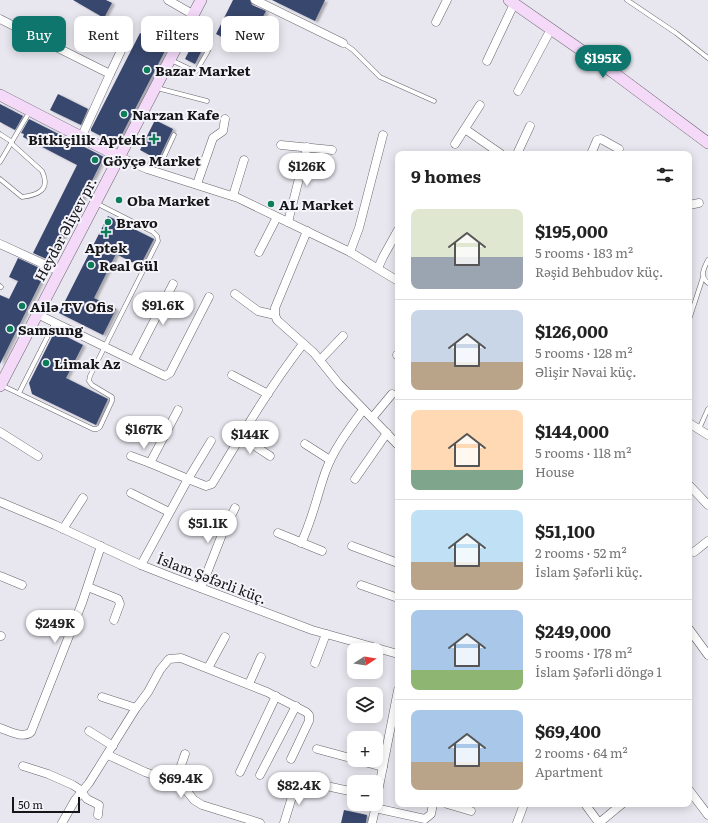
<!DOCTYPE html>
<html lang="en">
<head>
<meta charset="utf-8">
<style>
	body { margin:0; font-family:Literata,serif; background:#f2f2f2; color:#222; height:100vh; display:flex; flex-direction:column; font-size:15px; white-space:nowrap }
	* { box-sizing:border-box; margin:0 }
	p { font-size:13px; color:#767676 }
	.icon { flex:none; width:22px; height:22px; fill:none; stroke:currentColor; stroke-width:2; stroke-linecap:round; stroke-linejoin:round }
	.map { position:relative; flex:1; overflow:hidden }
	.details { position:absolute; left:395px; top:151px; width:297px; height:656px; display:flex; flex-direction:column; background:#fff; border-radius:8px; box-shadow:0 2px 10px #0003 }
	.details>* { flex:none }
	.top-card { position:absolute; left:12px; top:16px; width:323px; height:36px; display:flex; gap:8px }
	.needle { width:26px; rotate:78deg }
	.tools { position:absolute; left:347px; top:643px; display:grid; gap:8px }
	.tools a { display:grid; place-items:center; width:36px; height:36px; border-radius:8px; background:#fff; box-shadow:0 2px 10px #0003; font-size:20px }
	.scale { position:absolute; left:12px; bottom:10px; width:68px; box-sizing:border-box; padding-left:4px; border:2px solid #161618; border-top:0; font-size:11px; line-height:14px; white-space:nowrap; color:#161618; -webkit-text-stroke:3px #f5f4fb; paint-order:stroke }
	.price { position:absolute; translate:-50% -34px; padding:0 9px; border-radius:14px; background:#fff; color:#222; font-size:13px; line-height:26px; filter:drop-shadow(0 1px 2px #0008) }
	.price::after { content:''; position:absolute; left:50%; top:24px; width:12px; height:9px; margin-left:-6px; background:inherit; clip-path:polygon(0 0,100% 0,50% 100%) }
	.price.current { background:#0f766e; color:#fff }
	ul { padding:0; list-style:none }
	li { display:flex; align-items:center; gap:12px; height:100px; padding:0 16px }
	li+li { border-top:1px solid #e0e0e0 }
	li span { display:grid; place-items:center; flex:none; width:112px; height:80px; border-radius:8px; color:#555 }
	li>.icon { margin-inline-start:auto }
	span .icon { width:48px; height:48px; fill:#fffc; stroke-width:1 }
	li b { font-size:17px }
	h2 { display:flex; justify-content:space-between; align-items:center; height:48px; padding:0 16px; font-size:17px }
	.tag { padding:0 14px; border-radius:8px; background:#fff; box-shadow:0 2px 10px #0003; font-size:14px; line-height:36px }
	.tag.current { background:#0f766e; color:#fff }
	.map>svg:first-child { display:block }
	.building { fill:#39476d; filter:url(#shadow) }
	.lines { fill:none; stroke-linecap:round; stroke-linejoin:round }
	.lane-casing { stroke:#66656b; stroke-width:5 }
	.street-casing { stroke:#66656b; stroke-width:9 }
	.secondary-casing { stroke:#66656b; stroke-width:12 }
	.lane { stroke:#fff; stroke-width:4 }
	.street { stroke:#fff; stroke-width:8 }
	.secondary { stroke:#f4d9f9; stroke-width:11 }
	.poi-dot { fill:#0b7d59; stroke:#f5f4fb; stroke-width:1.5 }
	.labels { text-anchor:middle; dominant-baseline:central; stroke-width:4; stroke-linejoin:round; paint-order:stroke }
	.poi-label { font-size:14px; font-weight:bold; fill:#161618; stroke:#f5f4fb; text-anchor:start }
	.street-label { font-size:14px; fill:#161618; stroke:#f5f4fb }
</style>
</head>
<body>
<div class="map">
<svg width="708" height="823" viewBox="0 0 708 823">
	<defs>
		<filter id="shadow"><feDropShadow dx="3" dy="1.5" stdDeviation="1" flood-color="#0004"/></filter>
	</defs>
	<rect width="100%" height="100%" fill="#e8e6ee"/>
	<g class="building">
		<path d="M73,0H106L112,3L104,18Z"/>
		<path d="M233,0H250L252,5L266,11L246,49L216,34Z"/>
		<path d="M272,0H325L315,21Z"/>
		<path d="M200,29L210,34L195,64L185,59Z"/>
		<path d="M140,33L167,47L117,144L91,131V129Z"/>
		<path d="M58,94L88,109L81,125L50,110Z"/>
		<path d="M0,104L23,116L15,130L0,122Z"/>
		<path d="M29,119L104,157L51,261L33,253L77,165L23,137L24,134L21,133Z"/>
		<path d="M155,120L173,129L159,158H155L140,150Z"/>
		<path d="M108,216L154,239L140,266L116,254L94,298L116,309L103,335L59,313Z"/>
		<path d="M18,258L46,271L0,364V295L9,299L18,281L9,277Z"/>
		<path d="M55,331L83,345L66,378L108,399L96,425L32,394L29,383Z"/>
		<path d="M344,810L367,815L366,823H341Z"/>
	</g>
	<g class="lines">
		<g class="lane-casing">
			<g id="lane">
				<path d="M627,0L676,33L708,58"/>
				<path d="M343,43L353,50L380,77L434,101"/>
				<path d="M171,60L194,71L197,70L208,51"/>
				<path d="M157,88L207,101"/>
				<path d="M0,134L12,142"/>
				<path d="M0,162L30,111"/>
				<path d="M147,169C152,158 153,163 162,161L174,135"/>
				<path d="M0,179L22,197C38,195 51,190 42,171L11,143"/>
				<path d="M708,260C704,268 699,276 708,283"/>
				<path d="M0,286L1,287"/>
				<path d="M689,320L703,277"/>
				<path d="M1,385L93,429H97L100,427L112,401V397L92,385L89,381L90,376L158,241L157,236L153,232L96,203"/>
				<path d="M19,393L55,322"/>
				<path d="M699,429L708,409"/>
			</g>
		</g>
		<g class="street-casing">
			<g id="street">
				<path d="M168,0L194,15"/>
				<path d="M255,0L343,43"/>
				<path d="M0,19L110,74L81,138"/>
				<path d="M436,22L447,0"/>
				<path d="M487,61L514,4"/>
				<path d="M110,74L128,36"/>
				<path d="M518,91L551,29"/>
				<path d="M465,129L501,154"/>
				<path d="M455,144L480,105"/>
				<path d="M281,145L332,150"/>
				<path d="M517,154L530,126"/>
				<path d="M591,154L597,140L601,139L619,149"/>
				<path d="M120,157L147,169L238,198L350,252L398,281"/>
				<path d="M197,184L213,138L223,131L225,119"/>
				<path d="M233,196L244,160"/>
				<path d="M689,205L699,203"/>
				<path d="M288,222L307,147"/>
				<path d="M307,231L275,308V315L277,320L314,353L339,384L398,445"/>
				<path d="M0,244L59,271"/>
				<path d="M259,252L277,217"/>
				<path d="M350,252L359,228L383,135"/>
				<path d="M378,268L383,257L398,230"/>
				<path d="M235,294L258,311L275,315"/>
				<path d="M37,314L165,376L170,373L209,297"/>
				<path d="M397,355H398"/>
				<path d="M134,360L173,284"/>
				<path d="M320,360L343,336"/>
				<path d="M232,375L268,394"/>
				<path d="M178,410L150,463L188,479L211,441"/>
				<path d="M372,418L392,394"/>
				<path d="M689,423L708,435"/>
				<path d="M0,432L38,456"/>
				<path d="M240,436L270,456"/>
				<path d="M305,444L330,460"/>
				<path d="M131,456L150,463"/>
				<path d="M355,479L387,433"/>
				<path d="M689,485L708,505"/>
				<path d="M131,493L169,512"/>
				<path d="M0,502L55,525L141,565L174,578L312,630L398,654"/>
				<path d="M63,529L83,498"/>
				<path d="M278,533L322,551"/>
				<path d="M301,543C312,521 317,496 325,473C333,450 349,429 363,410"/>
				<path d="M352,546L398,563"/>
				<path d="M694,552L708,541"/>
				<path d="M141,565L188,479L206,486L212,484C241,436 269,388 303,344"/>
				<path d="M0,576L22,585"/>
				<path d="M361,585L398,598"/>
				<path d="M88,587L118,599L120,604L114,620"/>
				<path d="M201,588L223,532L235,508"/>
				<path d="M689,629L708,655"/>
				<path d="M0,636H1"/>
				<path d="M315,663L326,634"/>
				<path d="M208,668L225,637"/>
				<path d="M249,684L261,657"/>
				<path d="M102,697L136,708"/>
				<path d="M0,728C9,731 23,739 31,732L82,603L101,546"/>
				<path d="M89,731L113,746"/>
				<path d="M317,749L354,759"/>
				<path d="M108,755L145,772L175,783L185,789L194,800L202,805L260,823"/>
				<path d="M357,760L383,767"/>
				<path d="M23,766L48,774L73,785L79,789L87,799L99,805L98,815"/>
				<path d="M240,772L276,696"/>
				<path d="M260,775L296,706"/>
				<path d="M175,783L185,754"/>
				<path d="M331,787L354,792"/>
				<path d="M689,790L708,815"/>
				<path d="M376,802L398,690"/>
				<path d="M447,804L471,811"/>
				<path d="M585,804L599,823"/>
				<path d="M375,808L425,819L431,814L433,804"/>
				<path d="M62,823L75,800L89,783L136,708L148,692L160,670L169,659L181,658L267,692L306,712L309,715V721L291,759"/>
				<path d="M284,823L296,784"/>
				<path d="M372,823L376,805"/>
				<path d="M517,823L524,804"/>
				<path d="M599,823L622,804"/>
			</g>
		</g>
		<g class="secondary-casing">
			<g id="secondary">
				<path d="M509,0L614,73L708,143"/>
				<path d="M0,95L120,157"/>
				<path d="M0,386L201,0"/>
			</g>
		</g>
		<use href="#lane" class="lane"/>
		<use href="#street" class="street"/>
		<use href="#secondary" class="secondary"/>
	</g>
	<g class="poi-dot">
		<circle cx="147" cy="70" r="4"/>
		<circle cx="124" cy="114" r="4"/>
		<path d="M152 133h4v4h4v4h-4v4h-4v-4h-4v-4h4z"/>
		<circle cx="95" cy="160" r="4"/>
		<circle cx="119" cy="200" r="4"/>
		<circle cx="271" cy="204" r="4"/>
		<circle cx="108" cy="222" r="4"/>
		<path d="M104 226h4v4h4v4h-4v4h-4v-4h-4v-4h4z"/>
		<circle cx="91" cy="265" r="4"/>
		<circle cx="22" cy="306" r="4"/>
		<circle cx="10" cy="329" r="4"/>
		<circle cx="46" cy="363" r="4"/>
	</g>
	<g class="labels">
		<g class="poi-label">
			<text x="155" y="70">Bazar Market</text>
			<text x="132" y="114">Narzan Kafe</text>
			<text x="146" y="139" text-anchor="end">Bitkiçilik Apteki</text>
			<text x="103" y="160">Göyçə Market</text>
			<text x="127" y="200">Oba Market</text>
			<text x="279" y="204">AL Market</text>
			<text x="116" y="222">Bravo</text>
			<text x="106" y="247" text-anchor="middle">Aptek</text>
			<text x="99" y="265">Real Gül</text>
			<text x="30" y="306">Ailə TV Ofis</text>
			<text x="18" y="329">Samsung</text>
			<text x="54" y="363">Limak Az</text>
		</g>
		<g class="street-label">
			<text transform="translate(65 229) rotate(-62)">Heydər Əliyev pr.</text>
			<text transform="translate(212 578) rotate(21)">İslam Şəfərli küç.</text>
		</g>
	</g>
</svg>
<div class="tools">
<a><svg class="needle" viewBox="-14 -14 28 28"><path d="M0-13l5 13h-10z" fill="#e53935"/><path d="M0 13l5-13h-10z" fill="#767676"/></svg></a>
<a><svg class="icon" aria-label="layers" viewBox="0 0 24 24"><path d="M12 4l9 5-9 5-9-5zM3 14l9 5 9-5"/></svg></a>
<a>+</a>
<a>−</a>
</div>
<div class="scale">50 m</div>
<b class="price current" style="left:603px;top:79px">$195K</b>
<b class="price" style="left:307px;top:187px">$126K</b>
<b class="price" style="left:163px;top:326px">$91.6K</b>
<b class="price" style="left:144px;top:450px">$167K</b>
<b class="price" style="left:250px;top:455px">$144K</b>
<b class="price" style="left:208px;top:544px">$51.1K</b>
<b class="price" style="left:55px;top:644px">$249K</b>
<b class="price" style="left:181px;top:799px">$69.4K</b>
<b class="price" style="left:299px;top:806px">$82.4K</b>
<div class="top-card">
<a class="tag current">Buy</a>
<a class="tag">Rent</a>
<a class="tag">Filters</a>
<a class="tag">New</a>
</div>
<section class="details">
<h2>9 homes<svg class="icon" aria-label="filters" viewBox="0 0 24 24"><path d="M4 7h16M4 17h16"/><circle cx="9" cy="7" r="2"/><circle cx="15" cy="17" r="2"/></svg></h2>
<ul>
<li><span style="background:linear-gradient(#dfe7d0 60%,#9aa5b1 0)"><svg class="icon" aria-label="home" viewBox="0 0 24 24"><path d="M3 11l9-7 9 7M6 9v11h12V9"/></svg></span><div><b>$195,000</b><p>5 rooms · 183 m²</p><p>Rəşid Behbudov küç.</p></div></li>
<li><span style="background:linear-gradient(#c9d6e8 65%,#b9a48a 0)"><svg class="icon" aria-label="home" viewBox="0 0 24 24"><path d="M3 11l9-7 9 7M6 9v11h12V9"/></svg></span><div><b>$126,000</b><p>5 rooms · 128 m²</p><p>Əlişir Nəvai küç.</p></div></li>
<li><span style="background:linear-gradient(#ffd9b3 75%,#7fa58c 0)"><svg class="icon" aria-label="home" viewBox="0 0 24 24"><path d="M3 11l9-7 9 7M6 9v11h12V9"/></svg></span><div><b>$144,000</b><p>5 rooms · 118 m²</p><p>House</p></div></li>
<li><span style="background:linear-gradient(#bfe0f5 65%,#b9a48a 0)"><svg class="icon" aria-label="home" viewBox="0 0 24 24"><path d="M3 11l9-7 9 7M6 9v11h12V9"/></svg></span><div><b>$51,100</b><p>2 rooms · 52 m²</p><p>İslam Şəfərli küç.</p></div></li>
<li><span style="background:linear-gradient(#a9c7e8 75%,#8fb573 0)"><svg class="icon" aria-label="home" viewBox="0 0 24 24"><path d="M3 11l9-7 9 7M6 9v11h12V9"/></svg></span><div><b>$249,000</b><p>5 rooms · 178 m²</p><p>İslam Şəfərli döngə 1</p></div></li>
<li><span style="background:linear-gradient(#a9c7e8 65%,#b9a48a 0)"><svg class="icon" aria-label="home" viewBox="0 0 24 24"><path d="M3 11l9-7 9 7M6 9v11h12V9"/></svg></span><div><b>$69,400</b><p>2 rooms · 64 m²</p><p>Apartment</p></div></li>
</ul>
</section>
</div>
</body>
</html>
